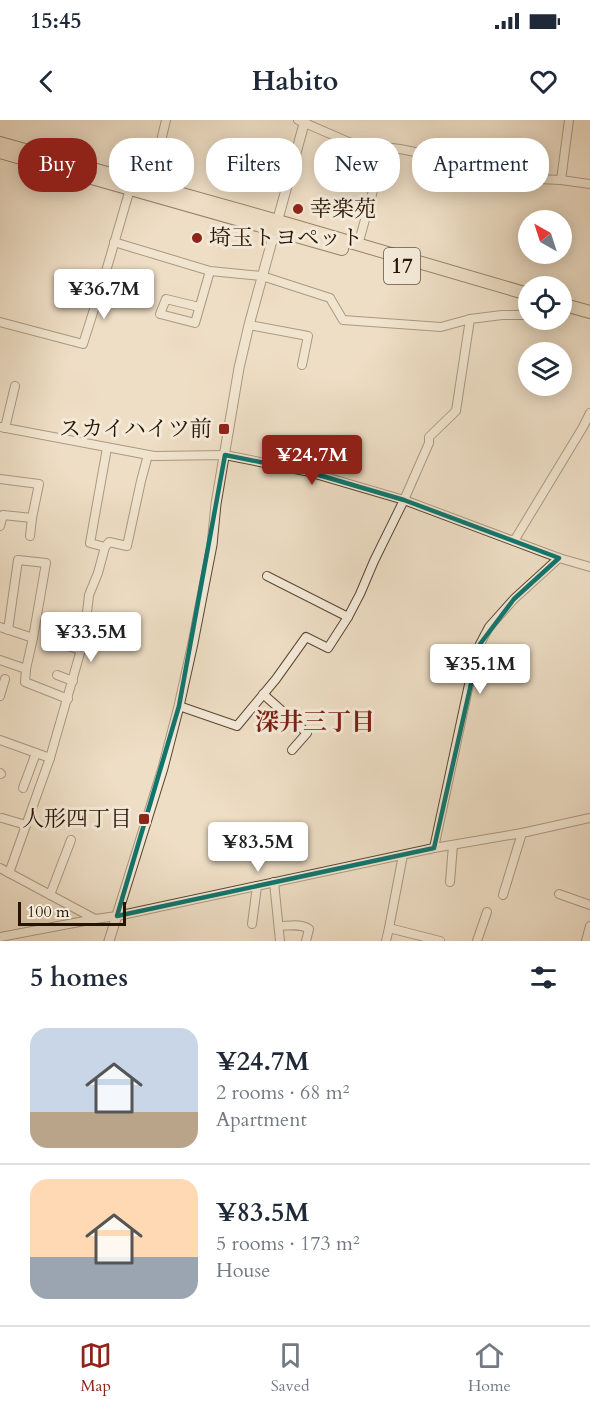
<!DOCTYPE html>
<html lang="en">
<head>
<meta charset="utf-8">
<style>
	body { margin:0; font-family:Cardo,"Noto Serif JP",serif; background:#f6f6f7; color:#1f2937; height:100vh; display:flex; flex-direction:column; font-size:22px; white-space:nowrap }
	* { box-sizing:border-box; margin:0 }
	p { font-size:20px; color:#747a83 }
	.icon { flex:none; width:33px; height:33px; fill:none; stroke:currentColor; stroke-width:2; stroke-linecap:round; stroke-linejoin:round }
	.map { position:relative; height:821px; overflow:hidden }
	.drawer { display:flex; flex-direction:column; background:#fff; flex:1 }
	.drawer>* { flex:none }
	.top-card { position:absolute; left:18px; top:18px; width:555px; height:54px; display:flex; gap:12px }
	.needle { width:39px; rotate:321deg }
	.buttons { position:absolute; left:518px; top:90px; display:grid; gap:12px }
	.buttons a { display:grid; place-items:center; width:54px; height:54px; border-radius:50%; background:#fff; box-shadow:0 3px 15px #0003; font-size:30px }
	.scale { position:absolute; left:18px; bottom:15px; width:108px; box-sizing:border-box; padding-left:6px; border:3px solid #271400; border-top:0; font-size:16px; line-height:21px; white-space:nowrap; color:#271400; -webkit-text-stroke:4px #f4ead9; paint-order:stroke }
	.price { position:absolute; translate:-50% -51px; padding:0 14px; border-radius:6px; background:#fff; color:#222; font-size:20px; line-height:39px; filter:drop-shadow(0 2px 3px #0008) }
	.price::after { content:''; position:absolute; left:50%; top:36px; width:18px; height:14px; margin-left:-9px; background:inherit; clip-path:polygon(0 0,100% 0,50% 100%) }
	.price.active { background:#8f2418; color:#fff }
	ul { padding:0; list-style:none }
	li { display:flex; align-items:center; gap:18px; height:150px; padding:0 30px }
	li+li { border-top:2px solid #e0e1e3 }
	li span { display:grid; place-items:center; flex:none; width:168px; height:120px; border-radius:18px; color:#555 }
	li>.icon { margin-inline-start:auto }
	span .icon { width:72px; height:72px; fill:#fffc; stroke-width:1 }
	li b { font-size:26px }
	h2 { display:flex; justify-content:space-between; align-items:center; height:72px; padding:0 30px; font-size:26px }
	.chip { padding:0 21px; border-radius:24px; background:#fff; box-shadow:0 3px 15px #0003; font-size:21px; line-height:54px }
	.chip.active { background:#8f2418; color:#fff }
	.status { display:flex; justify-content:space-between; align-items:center; height:42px; padding:0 30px; background:#fff; direction:ltr }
	.status svg { height:16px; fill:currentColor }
	header { display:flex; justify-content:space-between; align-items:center; height:78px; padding:0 30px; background:#fff; font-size:27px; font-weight:700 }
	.menu { display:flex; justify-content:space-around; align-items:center; height:84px; border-top:2px solid #e0e1e3; background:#fff; font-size:16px; color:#747a83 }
	.menu a { display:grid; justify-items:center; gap:3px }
	.menu .active { color:#8f2418 }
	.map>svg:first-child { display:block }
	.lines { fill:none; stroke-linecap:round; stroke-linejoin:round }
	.minor-casing { stroke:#594631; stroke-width:10 }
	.tertiary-casing { stroke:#594631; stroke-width:11 }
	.trunk-casing { stroke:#271400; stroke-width:14 }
	.minor { stroke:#f4ead9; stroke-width:8 }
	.tertiary { stroke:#f4ead9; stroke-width:9 }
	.trunk { stroke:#eedec5; stroke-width:12 }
	.marked { fill:none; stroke:#0f766e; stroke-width:4.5; stroke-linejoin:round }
	.poi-dot { fill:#8f2418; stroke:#f4ead9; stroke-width:2 }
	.labels { text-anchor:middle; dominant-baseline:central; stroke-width:6; stroke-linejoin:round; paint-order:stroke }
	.shield { fill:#f4ead9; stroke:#645441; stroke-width:1.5 }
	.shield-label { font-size:21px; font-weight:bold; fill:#271400 }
	.poi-label { font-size:22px; fill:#271400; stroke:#f4ead9; text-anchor:start }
	.neighbourhood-label { font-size:24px; font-weight:bold; fill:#7a1f14; stroke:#f4ead9 }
</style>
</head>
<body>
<div class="status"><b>15:45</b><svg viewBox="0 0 49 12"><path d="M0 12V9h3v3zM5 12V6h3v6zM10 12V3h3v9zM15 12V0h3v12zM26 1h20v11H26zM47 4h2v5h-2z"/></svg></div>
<header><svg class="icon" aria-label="back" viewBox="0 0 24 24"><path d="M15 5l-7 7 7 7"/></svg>Habito<svg class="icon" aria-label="heart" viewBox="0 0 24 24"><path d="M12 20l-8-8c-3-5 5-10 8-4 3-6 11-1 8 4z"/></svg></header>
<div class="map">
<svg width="590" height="821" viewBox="0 0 590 821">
	<rect width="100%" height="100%" fill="#eedec5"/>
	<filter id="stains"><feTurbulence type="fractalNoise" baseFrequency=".00333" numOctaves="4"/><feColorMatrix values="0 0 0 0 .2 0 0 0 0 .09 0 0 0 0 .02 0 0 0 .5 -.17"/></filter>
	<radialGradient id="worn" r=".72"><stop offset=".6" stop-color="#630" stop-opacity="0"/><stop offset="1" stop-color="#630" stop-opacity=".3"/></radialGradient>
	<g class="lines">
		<g class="minor-casing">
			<g id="minor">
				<path d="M298,0L351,23L400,29L495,48L538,59L561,60L590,64"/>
				<path d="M561,60L569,0"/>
				<path d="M141,63L161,21L166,0"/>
				<path d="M114,122L210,151L262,156L330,178L343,200L441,207L470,199"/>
				<path d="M358,125L385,27"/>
				<path d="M199,187L166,179L160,194L195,203L210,151"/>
				<path d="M0,202L83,224L104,158L130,69"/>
				<path d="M249,205L308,216L302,245"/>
				<path d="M0,307L154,336L225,335L305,351L404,380L559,438L590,447"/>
				<path d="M5,308L15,266"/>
				<path d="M0,359L39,364L32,398L3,395L0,406"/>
				<path d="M30,416L32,398"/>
				<path d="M514,421L583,307L590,293"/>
				<path d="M105,427L109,422L127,426L141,361L148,335"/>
				<path d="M267,456L348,497"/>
				<path d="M0,507L33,518L46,443L18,440L8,510"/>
				<path d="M33,518L26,549L25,562L68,579"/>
				<path d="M61,524L81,530"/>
				<path d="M0,540L26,549"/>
				<path d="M57,555L73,561"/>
				<path d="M263,574L307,613L292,630"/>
				<path d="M0,576L5,559"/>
				<path d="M179,586L237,606L276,559L306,517L328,528L348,497L360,474L374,441L404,380L429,323V317L456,291L470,199L502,195H528"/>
				<path d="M0,620L50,638"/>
				<path d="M0,653L1,654"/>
				<path d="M23,668L36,633"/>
				<path d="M2,698L26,705"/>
				<path d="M434,728L468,569L476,534L480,524L489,507L514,479L559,438"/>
				<path d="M403,735L389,808L440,821"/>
				<path d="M0,748L95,799"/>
				<path d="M9,753L50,638L84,519L89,475L98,453L105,427L90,423L107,328"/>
				<path d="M274,762L280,821"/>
				<path d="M450,762L453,725"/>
				<path d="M559,774L590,785"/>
				<path d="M50,775L71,720"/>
				<path d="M503,775L522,713"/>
				<path d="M252,804L257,766"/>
				<path d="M279,806C289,806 301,803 309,809L306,821"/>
				<path d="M0,817L95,799L117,796L434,728L522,713L590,698"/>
				<path d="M386,821L389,808"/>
				<path d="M477,821L487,792"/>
				<path d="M586,821L590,806"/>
			</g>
		</g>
		<g class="tertiary-casing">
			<path id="tertiary" d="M109,821L163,648L179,586L193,523L212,425L216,384L239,248L249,205L305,0"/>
		</g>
		<g class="trunk-casing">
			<g id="trunk">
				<path d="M0,23L278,101L528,174"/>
				<path d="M0,32L342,129"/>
				<path d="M561,184L590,192"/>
			</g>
		</g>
		<use href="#minor" class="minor"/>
		<use href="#tertiary" class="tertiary"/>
		<use href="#trunk" class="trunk"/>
	</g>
	<path d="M0 0H590V821H0ZM225,335L305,351L404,380L559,438L514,479L480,524L434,728L117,796L179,586Z" fill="#eedec5" fill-opacity=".55" fill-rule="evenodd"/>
	<path class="marked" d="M225,335L305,351L404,380L559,438L514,479L480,524L434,728L117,796L179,586Z"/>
	<g class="poi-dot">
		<circle cx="298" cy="89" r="6"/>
		<circle cx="197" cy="118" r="6"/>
		<rect x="218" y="303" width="12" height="12" rx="3"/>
		<rect x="138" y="693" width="12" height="12" rx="3"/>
	</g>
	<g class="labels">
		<rect class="shield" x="384" y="128" width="36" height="36" rx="4.5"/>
		<g class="shield-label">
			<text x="402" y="146">17</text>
		</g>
		<g class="poi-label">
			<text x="310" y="89">幸楽苑</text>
			<text x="209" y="118">埼玉トヨペット</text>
			<text x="212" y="309" text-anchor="end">スカイハイツ前</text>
			<text x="132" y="699" text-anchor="end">人形四丁目</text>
		</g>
		<g class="neighbourhood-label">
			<text x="315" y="602">深井三丁目</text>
		</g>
	</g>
	<rect width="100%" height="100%" filter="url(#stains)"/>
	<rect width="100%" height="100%" fill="url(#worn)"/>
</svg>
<div class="buttons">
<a><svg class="needle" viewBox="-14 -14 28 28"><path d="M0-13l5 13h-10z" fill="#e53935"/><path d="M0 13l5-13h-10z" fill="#747a83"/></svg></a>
<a><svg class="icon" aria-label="locate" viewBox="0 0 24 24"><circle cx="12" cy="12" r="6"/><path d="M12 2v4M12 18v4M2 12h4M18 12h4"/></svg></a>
<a><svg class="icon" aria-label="layers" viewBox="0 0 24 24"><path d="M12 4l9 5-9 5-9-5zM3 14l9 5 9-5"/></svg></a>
</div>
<div class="scale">100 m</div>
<b class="price" style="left:104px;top:200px">¥36.7M</b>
<b class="price active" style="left:312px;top:366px">¥24.7M</b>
<b class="price" style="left:91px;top:543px">¥33.5M</b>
<b class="price" style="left:480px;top:575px">¥35.1M</b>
<b class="price" style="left:258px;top:753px">¥83.5M</b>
<div class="top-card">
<a class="chip active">Buy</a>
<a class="chip">Rent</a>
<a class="chip">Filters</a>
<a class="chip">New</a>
<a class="chip">Apartment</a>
</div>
</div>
<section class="drawer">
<h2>5 homes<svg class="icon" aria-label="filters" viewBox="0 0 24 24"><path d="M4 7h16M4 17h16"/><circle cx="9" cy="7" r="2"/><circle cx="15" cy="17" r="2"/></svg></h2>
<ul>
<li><span style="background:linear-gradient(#c9d6e8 70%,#b9a48a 0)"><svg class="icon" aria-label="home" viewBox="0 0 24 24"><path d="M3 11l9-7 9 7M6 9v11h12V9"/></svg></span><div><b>¥24.7M</b><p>2 rooms · 68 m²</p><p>Apartment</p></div></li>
<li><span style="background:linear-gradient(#ffd9b3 65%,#9aa5b1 0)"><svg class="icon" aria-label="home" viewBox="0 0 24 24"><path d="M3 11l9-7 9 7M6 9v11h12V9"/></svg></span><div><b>¥83.5M</b><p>5 rooms · 173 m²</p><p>House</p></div></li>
</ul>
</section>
<nav class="menu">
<a class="active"><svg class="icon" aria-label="map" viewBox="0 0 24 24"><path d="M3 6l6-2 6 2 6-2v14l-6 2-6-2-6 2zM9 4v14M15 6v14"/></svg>Map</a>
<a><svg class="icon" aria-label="saved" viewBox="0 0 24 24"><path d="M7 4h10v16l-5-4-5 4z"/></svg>Saved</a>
<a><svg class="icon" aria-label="home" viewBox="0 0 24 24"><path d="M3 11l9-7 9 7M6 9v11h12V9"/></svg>Home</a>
</nav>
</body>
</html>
